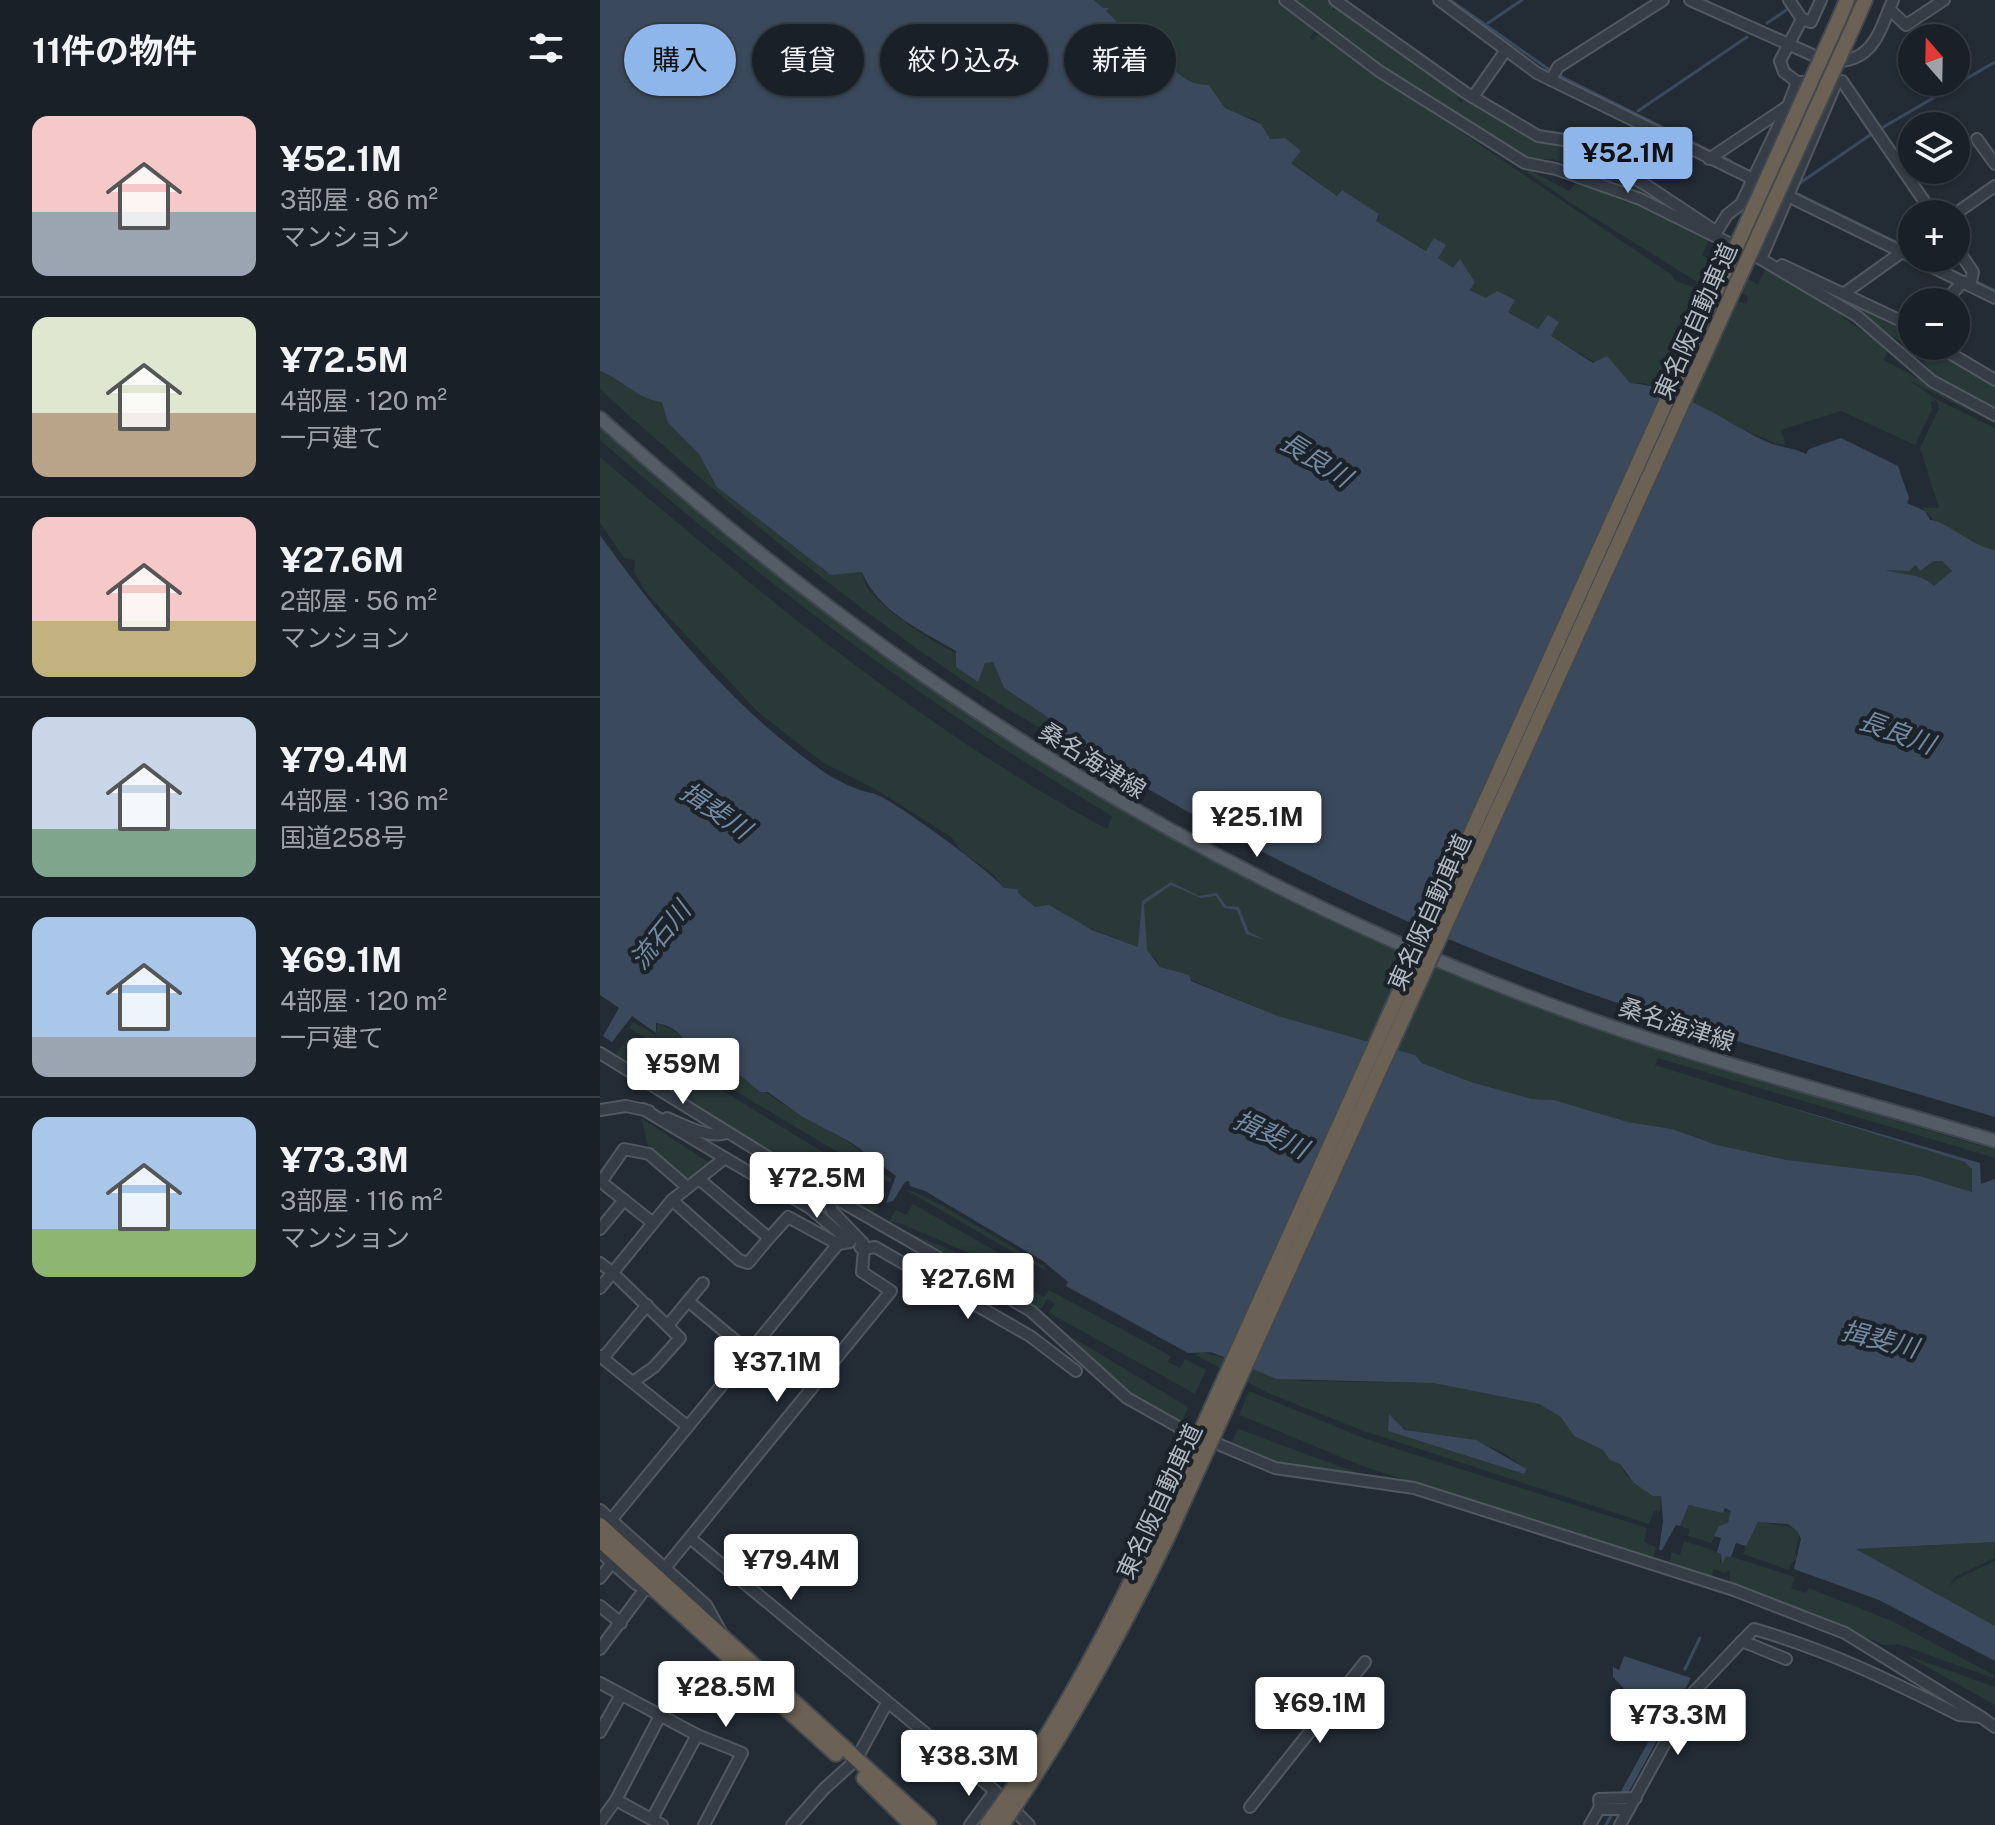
<!DOCTYPE html>
<html lang="ja">
<head>
<meta charset="utf-8">
<style>
	body { margin:0; font-family:"Public Sans","Noto Sans JP",sans-serif; background:#272d34; color:#f1f3f6; height:100vh; display:flex; flex-direction:column; font-size:30px; white-space:nowrap }
	* { box-sizing:border-box; margin:0 }
	p { font-size:26px; color:#9fa3a8 }
	.icon { flex:none; width:44px; height:44px; fill:none; stroke:currentColor; stroke-width:2; stroke-linecap:round; stroke-linejoin:round }
	.map { position:relative; flex:1; overflow:hidden }
	.details { display:flex; flex-direction:column; background:#1a2028; width:600px }
	.details>* { flex:none }
	.top-card { position:absolute; left:24px; top:24px; width:760px; height:72px; display:flex; gap:16px }
	.needle { width:52px; rotate:340deg }
	.tools { position:absolute; left:1298px; top:24px; display:grid; gap:16px }
	.tools a { display:grid; place-items:center; width:72px; height:72px; border-radius:50%; background:#1a2028; box-shadow:0 2px 6px #0004,0 0 0 2px #383e45; font-size:40px }
	.price { position:absolute; translate:-50% -68px; padding:0 18px; border-radius:8px; background:#fff; color:#222; font-size:26px; line-height:52px; filter:drop-shadow(0 2px 4px #0008) }
	.price::after { content:''; position:absolute; left:50%; top:48px; width:24px; height:18px; margin-left:-12px; background:inherit; clip-path:polygon(0 0,100% 0,50% 100%) }
	.price.current { background:#8eb6ea; color:#111 }
	ul { padding:0; list-style:none }
	li { display:flex; align-items:center; gap:24px; height:200px; padding:0 32px }
	li+li { border-top:2px solid #383e45 }
	li span { display:grid; place-items:center; flex:none; width:224px; height:160px; border-radius:16px; color:#555 }
	li>.icon { margin-inline-start:auto }
	span .icon { width:96px; height:96px; fill:#fffc; stroke-width:1 }
	li b { font-size:34px }
	h2 { display:flex; justify-content:space-between; align-items:center; height:96px; padding:0 32px; font-size:34px }
	.tag { padding:0 28px; border-radius:36px; background:#1a2028; box-shadow:0 2px 6px #0004,0 0 0 2px #383e45; font-size:28px; line-height:72px }
	.tag.current { background:#8eb6ea; color:#111 }
	main { display:flex; flex:1; min-height:0 }
	.map>svg:first-child { display:block }
	.green { fill:#283938; fill-rule:evenodd }
	.water { fill:#3a4a5c; fill-rule:evenodd }
	.lines { fill:none; stroke-linecap:round; stroke-linejoin:round }
	.stream { stroke:#3a4a5c; stroke-width:3 }
	.minor-casing { stroke:#515860; stroke-width:14 }
	.major-casing { stroke:#3f464f; stroke-width:16 }
	.highway-casing { stroke:#414850; stroke-width:18 }
	.minor { stroke:#363d46; stroke-width:10 }
	.major { stroke:#545c66; stroke-width:12 }
	.highway { stroke:#6b6154; stroke-width:14 }
	.highway-bridge-casing { stroke:#414850; stroke-width:18; stroke-linecap:butt }
	.highway-bridge { stroke:#6b6154; stroke-width:14 }
	.labels { text-anchor:middle; dominant-baseline:central; stroke-width:8; stroke-linejoin:round; paint-order:stroke }
	.street-label { font-size:24px; fill:#b1b8c2; stroke:#1b222a }
	.water-label { font-size:26px; font-style:italic; fill:#748aa2; stroke:#1b222a }
</style>
</head>
<body>
<main>
<section class="details">
<h2>11件の物件<svg class="icon" aria-label="filters" viewBox="0 0 24 24"><path d="M4 7h16M4 17h16"/><circle cx="9" cy="7" r="2"/><circle cx="15" cy="17" r="2"/></svg></h2>
<ul>
<li><span style="background:linear-gradient(#f6c9c9 60%,#9aa5b1 0)"><svg class="icon" aria-label="home" viewBox="0 0 24 24"><path d="M3 11l9-7 9 7M6 9v11h12V9"/></svg></span><div><b>¥52.1M</b><p>3部屋 · 86 m²</p><p>マンション</p></div></li>
<li><span style="background:linear-gradient(#dfe7d0 60%,#b9a48a 0)"><svg class="icon" aria-label="home" viewBox="0 0 24 24"><path d="M3 11l9-7 9 7M6 9v11h12V9"/></svg></span><div><b>¥72.5M</b><p>4部屋 · 120 m²</p><p>一戸建て</p></div></li>
<li><span style="background:linear-gradient(#f6c9c9 65%,#c2b280 0)"><svg class="icon" aria-label="home" viewBox="0 0 24 24"><path d="M3 11l9-7 9 7M6 9v11h12V9"/></svg></span><div><b>¥27.6M</b><p>2部屋 · 56 m²</p><p>マンション</p></div></li>
<li><span style="background:linear-gradient(#c9d6e8 70%,#7fa58c 0)"><svg class="icon" aria-label="home" viewBox="0 0 24 24"><path d="M3 11l9-7 9 7M6 9v11h12V9"/></svg></span><div><b>¥79.4M</b><p>4部屋 · 136 m²</p><p>国道258号</p></div></li>
<li><span style="background:linear-gradient(#a9c7e8 75%,#9aa5b1 0)"><svg class="icon" aria-label="home" viewBox="0 0 24 24"><path d="M3 11l9-7 9 7M6 9v11h12V9"/></svg></span><div><b>¥69.1M</b><p>4部屋 · 120 m²</p><p>一戸建て</p></div></li>
<li><span style="background:linear-gradient(#a9c7e8 70%,#8fb573 0)"><svg class="icon" aria-label="home" viewBox="0 0 24 24"><path d="M3 11l9-7 9 7M6 9v11h12V9"/></svg></span><div><b>¥73.3M</b><p>3部屋 · 116 m²</p><p>マンション</p></div></li>
</ul>
</section>
<div class="map">
<svg width="1395" height="1825" viewBox="0 0 1395 1825">
	<rect width="100%" height="100%" fill="#232b35"/>
	<g class="green">
		<path d="M494,0H677L716,30L710,38L713,40L719,33C836,116 954,195 1072,275L1075,281L1147,304L1148,297L1140,292L1146,278L1158,284L1166,268L1243,311L1242,317L1289,348L1284,360L1395,420V424L1309,380L1336,399L1395,428V550C1369,546 1337,527 1322,507L1339,508L1320,448L1339,408L1336,400L1331,402L1332,410L1315,445L1241,411L1181,430L1186,445L1177,444L1122,420L1092,402L1044,383H1030L870,289L875,282L862,262L853,268L837,258L845,245L834,239L827,251L776,221L779,215L741,190L737,196L691,162L685,138L670,139C666,134 664,128 660,123C648,111 621,122 614,91L585,80L559,53L553,58Z"/>
		<path d="M692,0H730L735,4L732,11L739,7L862,94L858,100L861,103L866,97C949,136 1029,177 1105,228L1012,180L1009,184L953,159H926L853,116L852,110L850,114L724,25V19L721,23Z"/>
		<path d="M911,160L969,191L977,181L1028,203L1031,199L1110,238L1102,255L1109,259L1099,283L972,204Z"/>
		<path d="M1180,268L1312,330V346H1334L1395,382V409L1333,376L1318,352L1319,348L1314,350Z"/>
		<path d="M0,371C23,379 37,399 62,401L70,426L99,454L108,470L226,572H262C264,578 265,586 269,590C294,620 347,651 383,666L388,661L393,662L404,688L464,728L461,736L503,763L500,764C457,738 413,713 370,685C240,598 116,495 0,389Z"/>
		<path d="M0,425C112,516 223,611 341,695C486,797 640,879 802,950C886,986 970,1021 1058,1047L1061,1052L1395,1150V1158L1058,1058L1055,1065L1365,1162L1372,1169V1192L1320,1176L1187,1160L1117,1145L1072,1129L1028,1122L954,1100L932,1099L871,1082L822,1063L814,1055L678,1016L560,967L555,958L543,949L435,907L404,888L393,874L362,852L351,837L277,790L222,762L159,713L49,596L34,573L35,560L24,558L0,523V457C159,593 322,729 507,829L512,816C329,707 159,580 0,440Z"/>
		<path d="M1334,561H1342L1352,572L1334,586C1323,575 1318,578 1304,577C1299,577 1291,572 1286,569H1312L1316,565L1324,569Z"/>
		<path d="M33,1022L56,1035L58,1023L87,1038L96,1060L140,1075L201,1116L252,1144L269,1159L267,1164L292,1179L290,1183L29,1028Z"/>
		<path d="M28,1038L36,1043L38,1039L272,1182L266,1194L279,1202L273,1213L15,1055Z"/>
		<path d="M41,1118L111,1164L85,1181L49,1150Z"/>
		<path d="M306,1190C321,1189 421,1253 444,1266L446,1271Z"/>
		<path d="M313,1204L436,1274L425,1278L305,1225L289,1221L296,1210L306,1215Z"/>
		<path d="M309,1233L393,1267L444,1297L449,1290L571,1356L568,1362L580,1368L585,1359L606,1370L595,1394L449,1313L455,1303L447,1299L441,1309Z"/>
		<path d="M472,1337L588,1407L581,1425C547,1404 491,1373 472,1337Z"/>
		<path d="M599,1351L702,1381L833,1383L939,1404L961,1417L974,1436L1003,1450L1020,1464L1026,1475L1052,1495L1061,1496L1060,1512L1054,1511L1049,1524L764,1431L670,1394L595,1355ZM789,1414C796,1419 801,1428 808,1430C854,1445 885,1432 927,1470L923,1474L788,1431Z"/>
		<path d="M649,1391L766,1439L1047,1528L1044,1542L1056,1547L1052,1560L765,1467L639,1415Z"/>
		<path d="M638,1429L766,1476V1477L698,1468L630,1446Z"/>
		<path d="M1089,1505L1131,1512L1129,1523L1119,1526L1112,1543L1088,1536L1090,1529L1080,1526Z"/>
		<path d="M1161,1520C1174,1528 1187,1522 1200,1533L1195,1552L1197,1560L1192,1562L1189,1570L1143,1554L1152,1531Z"/>
		<path d="M1084,1541L1121,1553L1120,1564L1126,1555L1195,1577L1191,1588L1206,1593L1209,1588L1292,1621L1394,1675L1393,1678L1298,1644L1285,1645L1130,1584V1570L1125,1573L1114,1569L1111,1578L1070,1565L1071,1552L1080,1555Z"/>
		<path d="M1395,1542L1394,1558L1355,1577L1349,1587L1356,1579L1395,1561V1626L1256,1549Z"/>
		<path d="M1306,1655L1395,1687V1705Z"/>
	</g>
	<g class="water">
		<path d="M0,0H494L503,8H509L506,11L528,32L541,31L548,40L541,47L553,57L559,52C575,69 583,85 609,85L625,108L661,124L670,139L685,138L701,151L691,163L737,196L742,190L779,214L776,221L826,251L834,238L846,245L838,258L853,268L860,259L875,282L870,290L886,298L897,291L915,300L908,312L938,329L948,315L959,322L951,336L993,363L1007,356L1030,383C1079,387 1122,420 1165,441C1177,447 1192,447 1206,454L1209,449L1241,438L1298,466L1309,498L1307,503L1325,511L1330,520C1346,520 1370,546 1395,550V1117C1248,1072 1099,1034 955,981C781,917 617,835 461,736L464,728L404,688L393,662L385,663L378,682L356,667V651C321,630 278,612 262,572L231,575L117,487L99,454L68,423L62,402C37,399 23,380 0,371ZM1334,561H1342L1352,571L1334,586C1320,572 1303,576 1286,570L1309,571L1316,565L1320,571Z"/>
		<path d="M0,535C64,624 136,711 224,772C237,781 259,791 272,793C289,796 393,873 404,888L418,889V893L435,907L449,905L492,930L538,947L542,901L571,882L599,896L617,893L626,906L639,907L649,932L665,940L646,934L637,910L624,908L616,896L601,898L571,885L544,904L547,950L560,967L589,975L591,981L678,1016L815,1055L822,1063L871,1082L932,1099L954,1100L1028,1122L1072,1129L1117,1145L1187,1160L1320,1176L1372,1192V1169L1365,1162L1162,1099L1380,1163L1381,1184L1395,1179V1542L1256,1549L1395,1626V1661L1279,1600L1194,1569L1201,1539L1198,1532L1188,1524L1158,1522L1146,1546L1136,1543L1131,1557L1126,1556L1122,1564L1121,1554L1117,1552L1121,1538L1114,1536L1119,1526L1128,1523L1131,1511L1125,1508L1123,1513L1089,1505L1080,1526L1076,1525L1062,1550H1059L1063,1521L1061,1496H1053L1034,1483L1020,1464L1010,1460L1003,1450L974,1436L961,1417L939,1404L833,1383L677,1379L611,1352L588,1353L466,1286L468,1282L443,1261L325,1191L310,1186L309,1181L305,1182L293,1201L286,1203L296,1176L252,1143L201,1116L168,1092H160L140,1075L96,1060C87,1041 78,1026 56,1023V1033L32,1016L12,1042L3,1036L19,1008L0,995Z"/>
		<path d="M789,1414L805,1430L876,1440L927,1469L924,1474L788,1431Z"/>
		<path d="M1024,1656L1091,1678L1027,1795H1019L1058,1724L1013,1677V1667L1019,1670Z"/>
	</g>
	<g class="lines">
		<g class="stream">
			<path d="M850,0L951,71"/>
			<path d="M888,23L922,0"/>
			<path d="M1167,23L1188,9"/>
			<path d="M958,75L1112,152"/>
			<path d="M1038,111L1147,37"/>
			<path d="M1280,129L1395,62"/>
			<path d="M1119,155L1131,161"/>
			<path d="M1200,183L1273,133"/>
			<path d="M1198,194L1304,246"/>
			<path d="M1328,258L1367,278"/>
			<path d="M1377,282L1395,291"/>
			<path d="M1085,1669L1100,1638"/>
			<path d="M1006,1825L1012,1814"/>
		</g>
		<g class="minor-casing">
			<g id="minor">
				<path d="M685,0L779,71L925,163L956,169L1040,199L1161,259L1257,316L1332,381L1395,415"/>
				<path d="M735,0L866,93L938,136L964,140L1043,183L1117,232"/>
				<path d="M839,0L937,73L1312,257"/>
				<path d="M1090,0L1228,62C1273,63 1278,35 1293,0"/>
				<path d="M1189,0L1202,19"/>
				<path d="M1289,9L1306,25L1344,0"/>
				<path d="M1202,19L1211,22L1221,0"/>
				<path d="M951,80L958,67L1063,0"/>
				<path d="M1197,82L1242,81L1333,214"/>
				<path d="M873,97L906,50"/>
				<path d="M1377,139L1395,164"/>
				<path d="M1109,159L1188,106L1197,82L1184,72L1180,61L1202,19"/>
				<path d="M1355,214L1395,186"/>
				<path d="M1117,231L1127,215L1141,204L1187,108"/>
				<path d="M1356,247L1373,272L1370,286"/>
				<path d="M1314,258L1395,298"/>
				<path d="M1161,259L1237,81"/>
				<path d="M1182,265L1312,326"/>
				<path d="M1246,292L1312,245"/>
				<path d="M1344,302L1363,282"/>
				<path d="M1338,346L1395,380"/>
				<path d="M0,1053L226,1193L431,1311L527,1398L582,1429L675,1468L814,1488L1134,1590L1245,1633L1381,1717L1359,1715C1289,1680 1230,1651 1154,1629L1142,1641"/>
				<path d="M0,1110L26,1106L49,1111"/>
				<path d="M67,1118C84,1125 108,1139 126,1133"/>
				<path d="M99,1179L169,1238L188,1217L238,1244L250,1242L210,1208L125,1158"/>
				<path d="M0,1181L53,1223"/>
				<path d="M1,1182L24,1149L49,1154L87,1187"/>
				<path d="M226,1193L232,1211L263,1243L264,1249L260,1247"/>
				<path d="M72,1200L139,1260L148,1263L169,1238"/>
				<path d="M0,1229L24,1200"/>
				<path d="M0,1263L12,1272"/>
				<path d="M17,1277L80,1338L54,1367L33,1382"/>
				<path d="M0,1288L72,1200L125,1158L43,1109"/>
				<path d="M88,1301L103,1283"/>
				<path d="M69,1324L88,1301L148,1351"/>
				<path d="M0,1356L87,1426"/>
				<path d="M3,1358L47,1305"/>
				<path d="M0,1510L106,1605L121,1632"/>
				<path d="M11,1520L238,1244"/>
				<path d="M90,1538L395,1791L429,1825"/>
				<path d="M0,1552L36,1584L48,1590"/>
				<path d="M65,1568L291,1291L262,1272L264,1249L275,1247L430,1336L476,1371"/>
				<path d="M0,1578L12,1563"/>
				<path d="M0,1606L21,1623"/>
				<path d="M0,1649L45,1589"/>
				<path d="M0,1683L97,1735L142,1753L104,1825"/>
				<path d="M1381,1717L1395,1727"/>
				<path d="M0,1732L21,1695"/>
				<path d="M16,1800L62,1825"/>
				<path d="M650,1807L765,1662"/>
				<path d="M999,1809H1029"/>
				<path d="M52,1819L97,1735"/>
				<path d="M0,1822L16,1800L60,1716"/>
				<path d="M192,1825L224,1789L256,1760L287,1703"/>
				<path d="M370,1825L395,1791"/>
				<path d="M990,1825L1000,1807L999,1799L1036,1798"/>
				<path d="M1020,1825L1092,1694L1142,1641L1186,1659"/>
			</g>
		</g>
		<g class="major-casing">
			<path id="major" d="M0,418C289,677 601,878 967,1011C1107,1062 1253,1098 1395,1141"/>
		</g>
		<g class="highway-casing">
			<g id="highway">
				<path d="M1239,19L1247,0"/>
				<path d="M1254,25L1265,0"/>
				<path d="M0,1525L329,1825"/>
				<path d="M0,1540L236,1754"/>
				<path d="M264,1778L312,1825"/>
			</g>
		</g>
		<use href="#minor" class="minor"/>
		<use href="#major" class="major"/>
		<use href="#highway" class="highway"/>
		<g class="highway-bridge-casing">
			<g id="highway-bridge">
				<path d="M387,1825C454,1734 506,1634 555,1533L1239,19"/>
				<path d="M402,1825C465,1733 518,1639 567,1538L1254,25"/>
			</g>
		</g>
		<use href="#highway-bridge" class="highway-bridge"/>
	</g>
	<g class="labels">
		<g class="street-label">
			<text transform="translate(1095 321) rotate(-66)">東名阪自動車道</text>
			<text transform="translate(493 760) rotate(32)">桑名海津線</text>
			<text transform="translate(829 912) rotate(-66)">東名阪自動車道</text>
			<text transform="translate(1077 1024) rotate(18)">桑名海津線</text>
			<text transform="translate(559 1501) rotate(-65)">東名阪自動車道</text>
		</g>
		<g class="water-label">
			<text transform="translate(716 459) rotate(32)">長良川</text>
			<text transform="translate(1297 732) rotate(20)">長良川</text>
			<text transform="translate(116 810) rotate(34)">揖斐川</text>
			<text transform="translate(60 935) rotate(-51)">流石川</text>
			<text transform="translate(671 1134) rotate(25)">揖斐川</text>
			<text transform="translate(1280 1339) rotate(14)">揖斐川</text>
		</g>
	</g>
</svg>
<div class="tools">
<a><svg class="needle" viewBox="-14 -14 28 28"><path d="M0-13l5 13h-10z" fill="#e53935"/><path d="M0 13l5-13h-10z" fill="#9fa3a8"/></svg></a>
<a><svg class="icon" aria-label="layers" viewBox="0 0 24 24"><path d="M12 4l9 5-9 5-9-5zM3 14l9 5 9-5"/></svg></a>
<a>+</a>
<a>−</a>
</div>
<b class="price current" style="left:1028px;top:195px">¥52.1M</b>
<b class="price" style="left:657px;top:859px">¥25.1M</b>
<b class="price" style="left:83px;top:1106px">¥59M</b>
<b class="price" style="left:217px;top:1220px">¥72.5M</b>
<b class="price" style="left:368px;top:1321px">¥27.6M</b>
<b class="price" style="left:177px;top:1404px">¥37.1M</b>
<b class="price" style="left:191px;top:1602px">¥79.4M</b>
<b class="price" style="left:126px;top:1729px">¥28.5M</b>
<b class="price" style="left:720px;top:1745px">¥69.1M</b>
<b class="price" style="left:1078px;top:1757px">¥73.3M</b>
<b class="price" style="left:369px;top:1798px">¥38.3M</b>
<div class="top-card">
<a class="tag current">購入</a>
<a class="tag">賃貸</a>
<a class="tag">絞り込み</a>
<a class="tag">新着</a>
</div>
</div>
</main>
</body>
</html>
